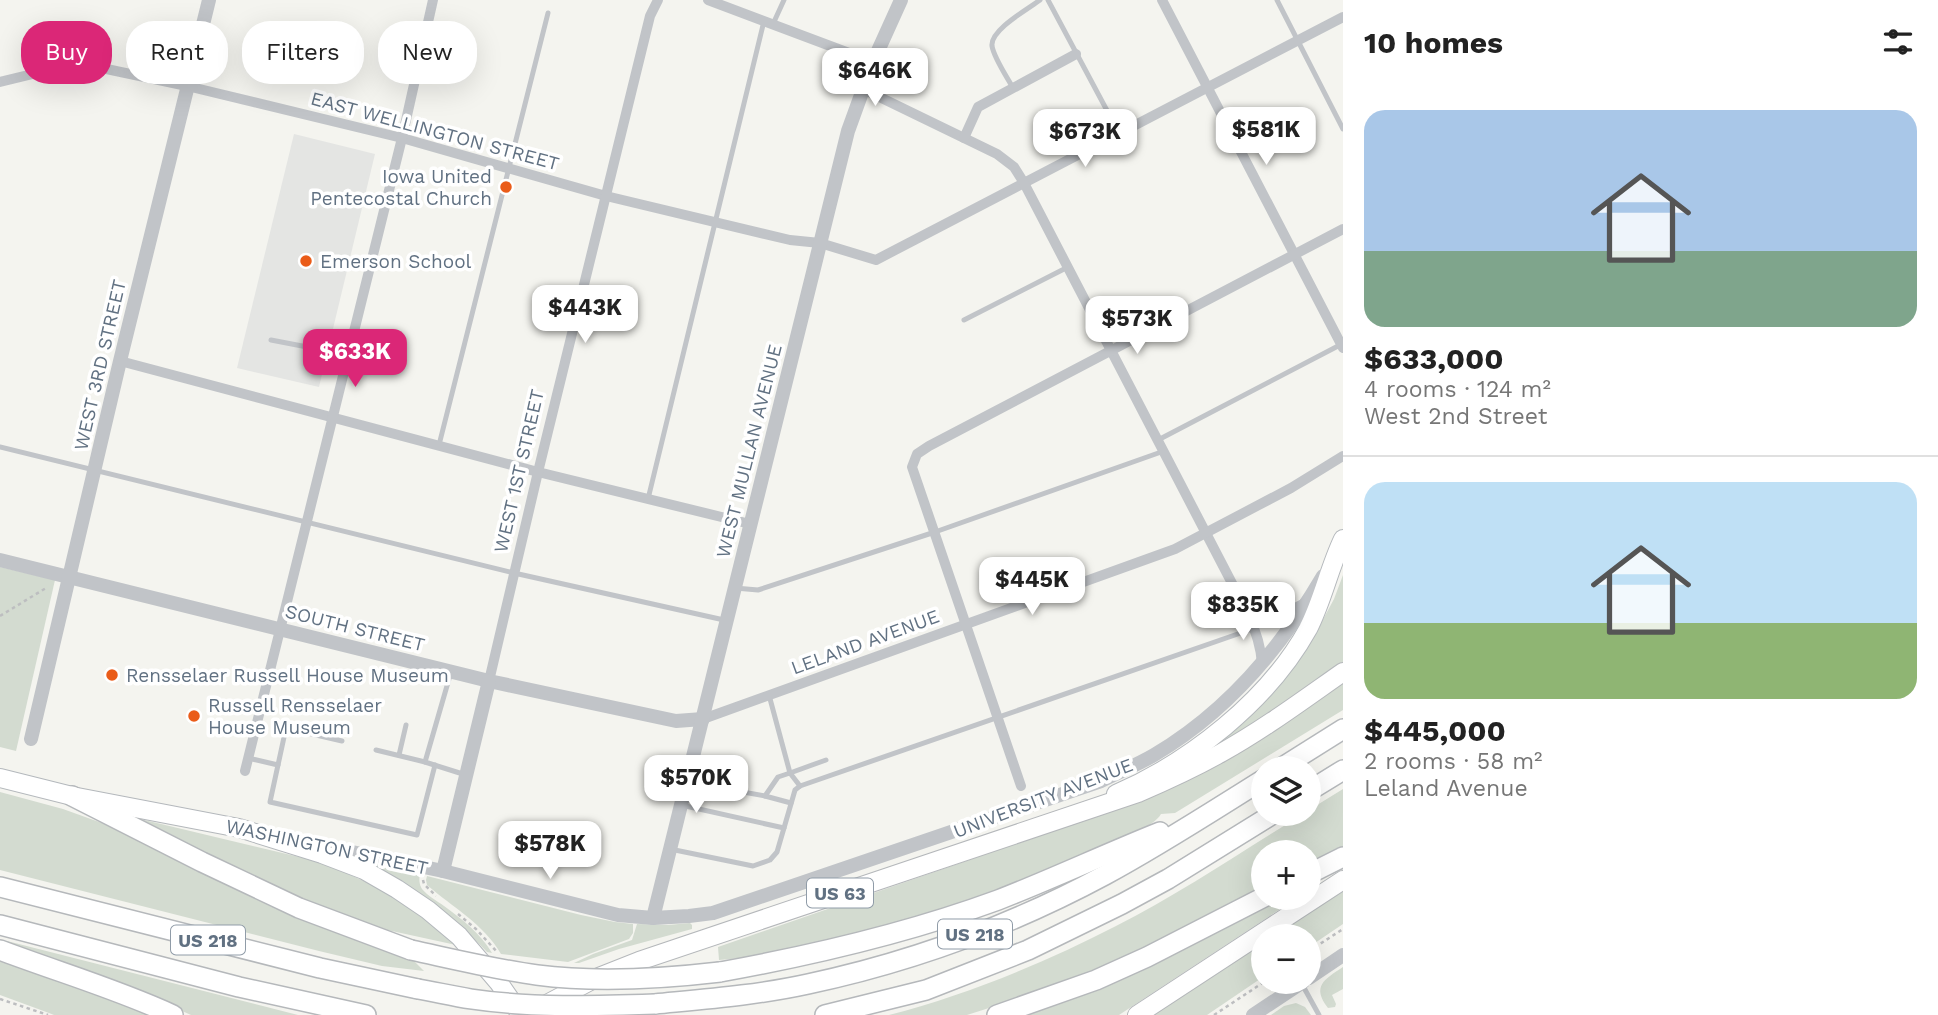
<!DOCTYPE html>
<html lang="en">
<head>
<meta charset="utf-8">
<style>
	body { margin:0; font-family:"Work Sans",sans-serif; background:#f6f6f6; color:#222; height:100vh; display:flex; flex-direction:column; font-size:26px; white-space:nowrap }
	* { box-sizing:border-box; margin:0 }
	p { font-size:23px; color:#767676 }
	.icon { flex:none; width:38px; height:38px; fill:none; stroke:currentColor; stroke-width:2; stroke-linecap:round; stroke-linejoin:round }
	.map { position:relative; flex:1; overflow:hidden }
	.details { display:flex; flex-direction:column; background:#fff; width:595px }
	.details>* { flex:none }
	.banner { position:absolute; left:21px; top:21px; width:665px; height:63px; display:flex; gap:14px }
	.controls { position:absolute; left:1251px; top:756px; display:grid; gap:14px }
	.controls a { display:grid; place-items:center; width:70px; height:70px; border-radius:50%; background:#fff; box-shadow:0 7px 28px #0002; font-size:35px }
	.price { position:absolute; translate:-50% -60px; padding:0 16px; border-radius:14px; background:#fff; color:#222; font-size:23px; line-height:46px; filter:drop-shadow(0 2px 4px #0008) }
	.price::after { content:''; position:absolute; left:50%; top:42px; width:21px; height:16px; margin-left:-10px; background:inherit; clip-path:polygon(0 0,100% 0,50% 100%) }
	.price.selected { background:#db2777; color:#fff }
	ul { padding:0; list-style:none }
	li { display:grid; align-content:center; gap:14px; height:371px; padding:0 21px }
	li+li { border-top:2px solid #e0e0e0 }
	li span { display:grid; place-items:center; height:217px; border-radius:21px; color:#555 }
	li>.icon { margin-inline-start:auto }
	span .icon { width:126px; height:126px; fill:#fffc; stroke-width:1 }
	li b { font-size:30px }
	h2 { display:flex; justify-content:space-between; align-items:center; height:84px; padding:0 21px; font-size:30px }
	.tag { padding:0 24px; border-radius:28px; background:#fff; box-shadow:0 7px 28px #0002; font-size:24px; line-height:63px }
	.tag.selected { background:#db2777; color:#fff }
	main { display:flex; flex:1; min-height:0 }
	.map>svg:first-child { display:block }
	.built { fill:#e4e5e3 }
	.green { fill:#d3dbd0 }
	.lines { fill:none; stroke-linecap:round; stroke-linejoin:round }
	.primary-casing { stroke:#b4b8bc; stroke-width:20 }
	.trunk-casing { stroke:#b5b8bb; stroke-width:20 }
	.motorway-casing { stroke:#b5b8bb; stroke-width:22 }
	.path { stroke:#bdbec0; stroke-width:2.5; stroke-dasharray:3.5 3.5; stroke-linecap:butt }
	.service { stroke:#c1c4c8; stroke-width:5 }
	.minor { stroke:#c1c4c8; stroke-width:10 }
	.tertiary { stroke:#c1c4c8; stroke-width:14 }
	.primary { stroke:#fff; stroke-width:18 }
	.trunk { stroke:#fff; stroke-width:18 }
	.motorway { stroke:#fff; stroke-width:19 }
	.motorway-bridge-casing { stroke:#b5b8bb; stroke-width:22; stroke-linecap:butt }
	.motorway-bridge { stroke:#fff; stroke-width:19 }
	.poi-dot { fill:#ea5c19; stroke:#fff; stroke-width:2.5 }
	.labels { text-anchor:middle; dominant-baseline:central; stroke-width:7; stroke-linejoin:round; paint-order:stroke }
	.shield { fill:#fff; stroke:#909ca8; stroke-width:2 }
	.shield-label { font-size:18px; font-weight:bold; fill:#617182 }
	.street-label { font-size:19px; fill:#617182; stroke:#fff }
	.poi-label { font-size:19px; fill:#617182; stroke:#fff; text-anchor:start }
</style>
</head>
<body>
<main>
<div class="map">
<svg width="1343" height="1015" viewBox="0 0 1343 1015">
	<rect width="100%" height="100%" fill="#f4f4ef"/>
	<path class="built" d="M294,134L375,154L319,387L237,368Z"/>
	<g class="green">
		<path d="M0,567L55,580L16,751L0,747Z"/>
		<path d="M1343,575V664L1288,704L1196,759L1320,625L1334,599Z"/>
		<path d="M1343,680V710L1175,813L1161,814C1154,827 1120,839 1106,845C1009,889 908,925 803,946C775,952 747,958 719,960L718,947L1113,810Z"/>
		<path d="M1343,789V846L1309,864V852H1264L1263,889L1174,936L1064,984L967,1015H889C967,995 1044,963 1116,926C1181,893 1241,852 1303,814H1309V810Z"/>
		<path d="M0,792L63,809L113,827L412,959L424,971L382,966L319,951L0,870Z"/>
		<path d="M136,818L312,860L346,873L379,888L432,922L456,945L378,928L321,907L135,821Z"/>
		<path d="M353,857L420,873C419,879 419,884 422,889C428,896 437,901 444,906C462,919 481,934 492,953L487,952C446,908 406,884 353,857Z"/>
		<path d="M427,876L581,915L615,922L633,924V933L629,939L568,962L501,954C484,924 452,907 427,885L426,880Z"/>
		<path d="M1343,887V924L1309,947V936H1268Z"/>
		<path d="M1278,898H1297L1119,1015H1023L1196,942Z"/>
		<path d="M690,923L692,925V929L619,949L579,963H574L593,954L632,940L637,924L668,925Z"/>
		<path d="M1263,939V977L1207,1015H1150Z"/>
		<path d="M7,941L298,1015H191L138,991L6,946Z"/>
		<path d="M0,959L157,1015H54L49,1013L0,995Z"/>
		<path d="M1343,967V989L1332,995L1336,1004L1335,1007L1328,1008C1311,986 1325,979 1343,967Z"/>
		<path d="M1296,1003L1305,1007L1311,1015H1271L1284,1006Z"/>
	</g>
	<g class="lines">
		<g class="primary-casing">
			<g id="primary">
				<path d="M0,778L72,796L239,828L322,854L364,870L397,889L428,910L459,936L499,983L519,1012"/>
				<path d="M1116,794C1190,762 1268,701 1308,629C1323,600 1329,568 1343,539"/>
			</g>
		</g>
		<g class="trunk-casing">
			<g id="trunk">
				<path d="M526,1015L596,978L639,961L1138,793C1166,781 1194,768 1221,753C1264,729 1303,700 1343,672"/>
				<path d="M1137,1015L1343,880"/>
			</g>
		</g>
		<g class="motorway-casing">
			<g id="motorway">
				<path d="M1281,768L1343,729"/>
				<path d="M1309,791L1343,770"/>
				<path d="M72,796L202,862L299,908L411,950"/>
				<path d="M1309,874L1343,857"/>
				<path d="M0,887L320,968L418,989"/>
				<path d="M0,925L239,987L366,1015"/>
				<path d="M0,950C58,972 117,989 173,1015"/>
				<path d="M720,972C814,955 908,933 998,900C1052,879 1105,854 1160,832"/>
				<path d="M655,1004C706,999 758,995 808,984C911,962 1012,925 1105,875C1159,846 1211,812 1264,779"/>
				<path d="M825,1015L926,990L1028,950L1122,904L1168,879L1273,814"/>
				<path d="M997,1015L1096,980L1147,957L1264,897"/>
			</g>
		</g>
		<g class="path">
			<path d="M0,616L46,588"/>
			<path d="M423,880L424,884L436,896"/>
			<path d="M458,914L476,929L498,953"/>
			<path d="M1309,951L1343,929"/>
			<path d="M0,999L48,1015"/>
			<path d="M1214,1015L1264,982"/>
		</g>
		<g class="service">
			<path d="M1048,0L1119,133"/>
			<path d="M1277,0L1343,129"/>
			<path d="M773,24L784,0"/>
			<path d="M1013,88C1007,77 994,58 992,46C990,30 1028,9 1040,0"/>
			<path d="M964,320L1068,267"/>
			<path d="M271,340L328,351L347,357"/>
			<path d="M1158,440L1340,345"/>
			<path d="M439,445L548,13"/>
			<path d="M0,447L514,573L724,620"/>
			<path d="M648,499L764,21"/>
			<path d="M735,588L758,590L935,532L1164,451"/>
			<path d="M451,672L425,762L466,775"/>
			<path d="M342,741L286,728L270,802L417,835L435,765"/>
			<path d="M376,750L425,762"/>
			<path d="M399,755L406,725"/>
			<path d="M248,758L278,765"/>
			<path d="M687,782L765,796L778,777L790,773L769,695"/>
			<path d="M800,786L790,773L826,760"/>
			<path d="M765,796L791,803"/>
			<path d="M681,805L784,828"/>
			<path d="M670,849L753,866L770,860L777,852L793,797L795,790L800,786L1255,628"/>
			<path d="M1303,986L1319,1015"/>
		</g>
		<g class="minor">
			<path d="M708,0L873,62"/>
			<path d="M1162,0L1343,348"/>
			<path d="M0,82L78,63L187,86L402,138L606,196L790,240L820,243L876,260L1343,17"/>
			<path d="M863,89L997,154L1014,167L1024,183L1248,614C1256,631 1261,646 1262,664"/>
			<path d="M964,138L978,107L1076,54"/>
			<path d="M120,361L538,472L750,524"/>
			<path d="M1248,614L1265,620L1274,619L1303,604"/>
			<path d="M489,681L538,472L650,16L658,0"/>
			<path d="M703,719L1175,549L1291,488L1343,456"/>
			<path d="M245,771L402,138L433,0"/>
			<path d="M1021,786L912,467L917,454L929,446L1343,229"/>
		</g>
		<g class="tertiary">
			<path d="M0,560L489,681L676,721L703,719"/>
			<path d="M31,739L120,361L209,0"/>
			<path d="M309,843L443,871L618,915L653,918L689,916L713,913L1101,781C1119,772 1137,765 1154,755C1227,712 1281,648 1323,576"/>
			<path d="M443,871L489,681"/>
			<path d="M653,918L848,131L873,62L901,0"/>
			<path d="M1309,978L1343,955"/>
			<path d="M1253,1015L1303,982"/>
		</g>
		<use href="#primary" class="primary"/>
		<use href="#trunk" class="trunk"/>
		<use href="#motorway" class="motorway"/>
		<g class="motorway-bridge-casing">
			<g id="motorway-bridge">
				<path d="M411,950C453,959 494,969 537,975C598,983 660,979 720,972"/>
				<path d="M418,989C435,992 453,996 471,999C532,1008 594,1006 655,1004"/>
			</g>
		</g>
		<use href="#motorway-bridge" class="motorway-bridge"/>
	</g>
	<g class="poi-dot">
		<circle cx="506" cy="187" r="7"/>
		<circle cx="306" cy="261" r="7"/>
		<circle cx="112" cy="675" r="7"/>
		<circle cx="194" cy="716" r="7"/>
	</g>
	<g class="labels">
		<g class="shield">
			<rect x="807" y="878.5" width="66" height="29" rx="5"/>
			<rect x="938" y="919.5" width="74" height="29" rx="5"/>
			<rect x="171" y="925.5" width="74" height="29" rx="5"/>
		</g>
		<g class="shield-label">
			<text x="840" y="893">US 63</text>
			<text x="975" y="934">US 218</text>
			<text x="208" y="940">US 218</text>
		</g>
		<g class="street-label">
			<text transform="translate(435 131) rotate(15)">EAST WELLINGTON STREET</text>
			<text transform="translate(100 365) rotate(-77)">WEST 3RD STREET</text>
			<text transform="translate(749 451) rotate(-76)">WEST MULLAN AVENUE</text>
			<text transform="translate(519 471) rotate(-77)">WEST 1ST STREET</text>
			<text transform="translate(355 628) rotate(14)">SOUTH STREET</text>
			<text transform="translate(865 642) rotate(-20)">LELAND AVENUE</text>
			<text transform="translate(1043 798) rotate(-21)">UNIVERSITY AVENUE</text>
			<text transform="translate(327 847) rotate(12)">WASHINGTON STREET</text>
		</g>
		<g class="poi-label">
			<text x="492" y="176" text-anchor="end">Iowa United<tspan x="492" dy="22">Pentecostal Church</tspan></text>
			<text x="320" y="261">Emerson School</text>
			<text x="126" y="675">Rensselaer Russell House Museum</text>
			<text x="208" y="705">Russell Rensselaer<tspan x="208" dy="22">House Museum</tspan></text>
		</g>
	</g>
</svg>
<div class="controls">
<a><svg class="icon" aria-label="layers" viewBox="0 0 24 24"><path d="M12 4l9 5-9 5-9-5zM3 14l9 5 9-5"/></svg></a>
<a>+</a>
<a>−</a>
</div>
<b class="price" style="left:875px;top:108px">$646K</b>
<b class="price" style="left:1266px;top:167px">$581K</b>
<b class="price" style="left:1085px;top:169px">$673K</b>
<b class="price" style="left:585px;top:345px">$443K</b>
<b class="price" style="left:1137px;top:356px">$573K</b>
<b class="price selected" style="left:355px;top:389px">$633K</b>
<b class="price" style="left:1032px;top:617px">$445K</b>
<b class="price" style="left:1243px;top:642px">$835K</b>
<b class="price" style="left:696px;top:815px">$570K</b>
<b class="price" style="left:550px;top:881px">$578K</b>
<div class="banner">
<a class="tag selected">Buy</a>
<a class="tag">Rent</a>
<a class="tag">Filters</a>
<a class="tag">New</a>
</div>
</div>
<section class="details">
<h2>10 homes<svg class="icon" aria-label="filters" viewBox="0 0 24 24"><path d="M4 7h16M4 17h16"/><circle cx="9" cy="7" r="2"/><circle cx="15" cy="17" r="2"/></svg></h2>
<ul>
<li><span style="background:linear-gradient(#a9c7e8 65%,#7fa58c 0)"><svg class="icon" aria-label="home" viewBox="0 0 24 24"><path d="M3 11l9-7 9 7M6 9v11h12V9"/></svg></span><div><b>$633,000</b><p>4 rooms · 124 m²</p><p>West 2nd Street</p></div></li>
<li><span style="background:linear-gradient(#bfe0f5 65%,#8fb573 0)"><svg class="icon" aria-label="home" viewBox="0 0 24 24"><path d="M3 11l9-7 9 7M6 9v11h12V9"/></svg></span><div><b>$445,000</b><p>2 rooms · 58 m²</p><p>Leland Avenue</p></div></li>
</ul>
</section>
</main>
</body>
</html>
